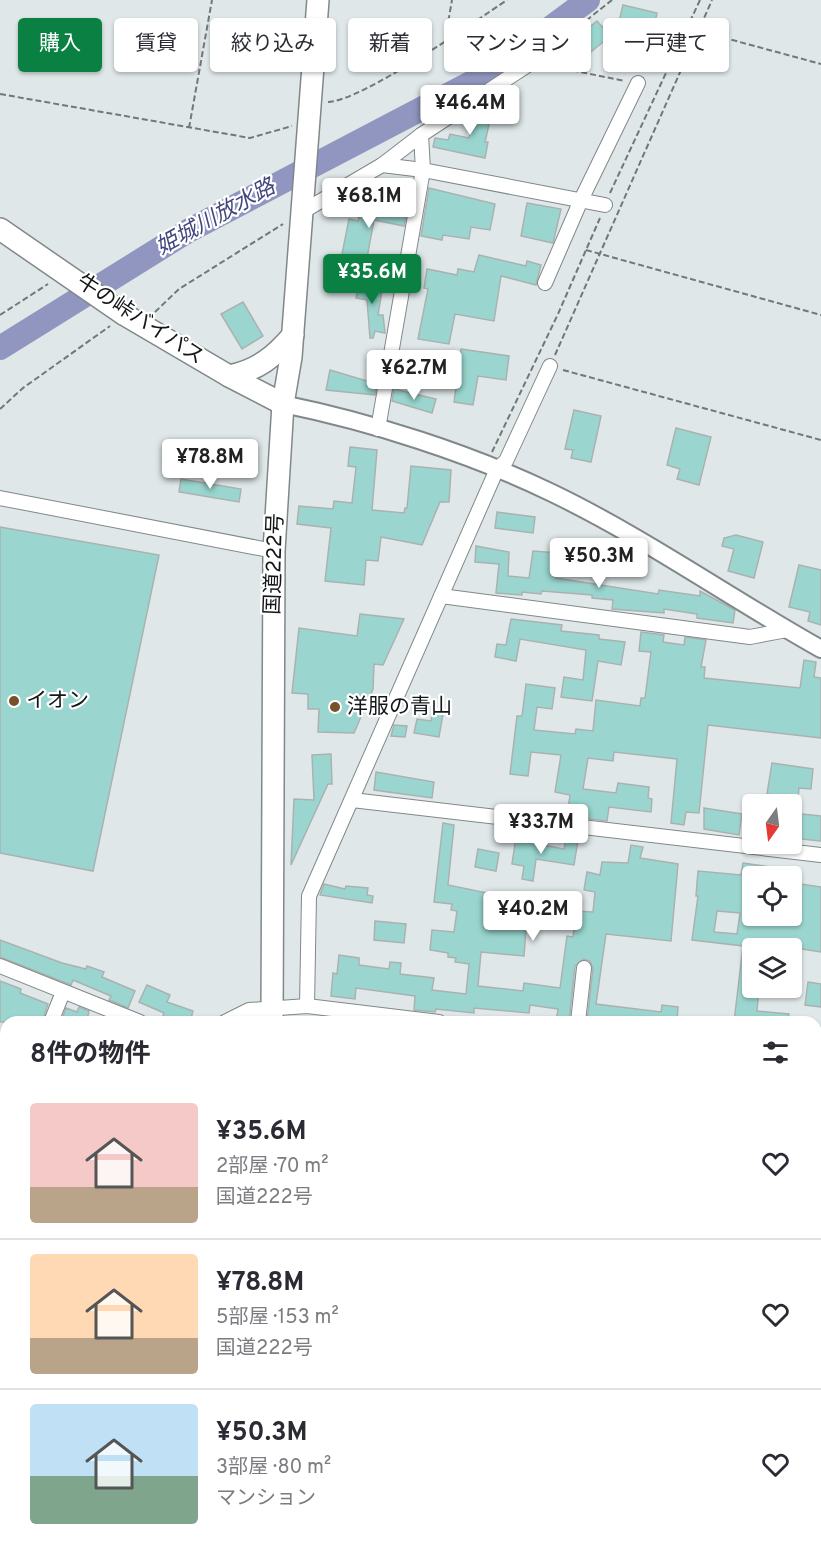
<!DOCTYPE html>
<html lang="ja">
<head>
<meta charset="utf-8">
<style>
	body { margin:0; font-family:Overpass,"Noto Sans JP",sans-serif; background:#f2f2f3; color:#2b2b33; height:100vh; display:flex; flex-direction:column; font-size:22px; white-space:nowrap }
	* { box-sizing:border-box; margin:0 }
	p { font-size:20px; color:#7c7c81 }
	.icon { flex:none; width:33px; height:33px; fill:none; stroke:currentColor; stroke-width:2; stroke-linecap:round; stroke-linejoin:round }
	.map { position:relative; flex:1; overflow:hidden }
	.drawer { position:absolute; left:0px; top:1016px; width:822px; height:536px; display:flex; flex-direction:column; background:#fff; border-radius:18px 18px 0 0; box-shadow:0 2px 4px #0004 }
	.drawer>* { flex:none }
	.guide { position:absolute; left:18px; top:18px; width:786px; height:54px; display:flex; gap:12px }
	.needle { width:39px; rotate:194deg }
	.controls { position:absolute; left:742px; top:794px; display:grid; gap:12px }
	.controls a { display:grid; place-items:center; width:60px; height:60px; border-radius:6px; background:#fff; box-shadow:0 2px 4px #0004; font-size:30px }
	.price { position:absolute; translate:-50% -51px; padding:0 14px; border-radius:6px; background:#fff; color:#222; font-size:20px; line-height:39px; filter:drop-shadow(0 2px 3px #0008) }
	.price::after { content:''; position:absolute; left:50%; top:36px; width:18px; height:14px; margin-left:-9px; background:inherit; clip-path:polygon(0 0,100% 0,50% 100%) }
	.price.selected { background:#0b8043; color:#fff }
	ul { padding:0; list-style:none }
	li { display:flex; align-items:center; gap:18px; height:150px; padding:0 30px }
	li+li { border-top:2px solid #e1e1e2 }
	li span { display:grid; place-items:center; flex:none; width:168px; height:120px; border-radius:6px; color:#555 }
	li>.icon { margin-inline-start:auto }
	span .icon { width:72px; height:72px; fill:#fffc; stroke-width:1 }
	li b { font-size:26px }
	h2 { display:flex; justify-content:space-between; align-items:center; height:72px; padding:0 30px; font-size:26px }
	.tag { padding:0 21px; border-radius:6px; background:#fff; box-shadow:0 2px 4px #0004; font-size:21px; line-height:54px }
	.tag.selected { background:#0b8043; color:#fff }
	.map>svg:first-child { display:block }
	.green { fill:#a1bcaa }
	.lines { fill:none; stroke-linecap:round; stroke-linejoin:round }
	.river { stroke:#9196c0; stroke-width:24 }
	.building { fill:#9ad6cf; stroke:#aab2b1; stroke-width:1.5; fill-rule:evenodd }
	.minor-casing { stroke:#81888a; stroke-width:16 }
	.tertiary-casing { stroke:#81888a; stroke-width:20 }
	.trunk-casing { stroke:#81888a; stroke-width:24 }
	.path { stroke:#727778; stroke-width:2; stroke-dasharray:6 3; stroke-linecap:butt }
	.minor { stroke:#fff; stroke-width:14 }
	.tertiary { stroke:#fff; stroke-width:16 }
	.trunk { stroke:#fff; stroke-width:21 }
	.poi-dot { fill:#76512c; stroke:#fff; stroke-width:2 }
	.labels { text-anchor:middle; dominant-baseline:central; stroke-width:4.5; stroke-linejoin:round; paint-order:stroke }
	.street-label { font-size:21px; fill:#131516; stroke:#fff }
	.poi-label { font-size:21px; fill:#131516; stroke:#fff; text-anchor:start }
	.water-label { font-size:22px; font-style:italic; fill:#44467e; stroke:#fff }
</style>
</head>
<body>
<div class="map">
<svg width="821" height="1550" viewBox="0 0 821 1550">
	<rect width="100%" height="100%" fill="#dfe7e9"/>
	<path class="green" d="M0,1424L6,1425V1465L0,1481Z"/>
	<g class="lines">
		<g class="river">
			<path d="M0,348L188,231L488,74L588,0"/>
			<path d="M0,1404L6,1405"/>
			<path d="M603,1545H609"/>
			<path d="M797,1545L821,1548"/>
		</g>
	</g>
	<g class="building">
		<path d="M623,5L657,13L653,31L624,25L617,30Z"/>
		<path d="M597,21L610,36L579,62L572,53L590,38L585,31Z"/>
		<path d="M615,46L638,51L635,65L612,60Z"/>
		<path d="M483,105L493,107L485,142H488L485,158L433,147L435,138L448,140L450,134L469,138L475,113Z"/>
		<path d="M429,188L495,204L490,230L471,227L469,239L443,235L442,240L421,236Z"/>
		<path d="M368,194L408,202L404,226L374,220L364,274L339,269L349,219L358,221L363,198Z"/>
		<path d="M527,203L561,209L553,243L521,236Z"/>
		<path d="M479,255L526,266L527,261L541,265L536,285L501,276L494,321L455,314L449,344L418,339L428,289L424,288L427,269L457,275L458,269L474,272Z"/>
		<path d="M360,280L383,284L378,315H383L385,333L375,331L373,338H370L367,300L356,298Z"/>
		<path d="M243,302L263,336L242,349L221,314Z"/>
		<path d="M461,349L509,356L506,380L478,376L473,405L454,402Z"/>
		<path d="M410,357L435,362L432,377L406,371Z"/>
		<path d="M330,370L377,384L375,395L326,390Z"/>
		<path d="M394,389L436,399L432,413L392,401Z"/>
		<path d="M574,410L601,416L591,462L571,458L573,450L565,449Z"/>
		<path d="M676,428L711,437L699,485L677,479L680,469L667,465Z"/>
		<path d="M350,447L377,450L372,510L404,513L405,508H407L411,466L451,470L449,502H440L422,545L381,537L378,561L366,560L364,585L325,581L331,528L297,524L299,506L333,509L334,501L352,503L356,467L348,466Z"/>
		<path d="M181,479L241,489L239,502L179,492Z"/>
		<path d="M497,512L535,517L533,533L495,528Z"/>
		<path d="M0,527L159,555L93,871L0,853Z"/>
		<path d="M736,535L763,542L754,578L728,571L734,549L722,546L724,538Z"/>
		<path d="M613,543L634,556L629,565L610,573L613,562L609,559Z"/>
		<path d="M476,546L509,552L508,576L529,578L533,551L559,553L556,578L658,594L659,590L700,596V591L735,610L733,623L697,618V614L664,609V613L612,609L613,600L592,598V595L542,591L541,594L522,592V595L496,593L499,564L475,562Z"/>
		<path d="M799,565L821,570V625L808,621L810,612L789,607Z"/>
		<path d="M360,614L404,619L383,665L374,664L373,689L354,733L318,732L319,709H308V694L292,693L299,628L357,636Z"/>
		<path d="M511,619L562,625L561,631L599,635V639L625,642L621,665L598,661L592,701L561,697L564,677L583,680L586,650L520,639L516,661L495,657L497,644L506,645Z"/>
		<path d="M641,632L664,635L663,642L684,645L685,637L706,640L701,667H705L704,678L800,688L804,660L816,662L814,677L821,678V738L708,725L699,813L686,812L684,825L671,823L677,759L614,752L613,761L588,758L583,789L616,793L618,783L649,787L648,798L652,799L651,812L609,807L607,821L567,816L570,795L555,792L561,755L531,752L528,776L510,774L517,716H522L526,684L555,688L552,709L537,707L534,730L575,734L576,729L593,731L596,700L640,706L641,698H645L651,652L639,651Z"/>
		<path d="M432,713L443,714L439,737L414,733L417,719L431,721Z"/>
		<path d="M394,725L407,726L405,737L391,736Z"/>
		<path d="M331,754L332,784H328L291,865L294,799L314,800L312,755Z"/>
		<path d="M772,763L813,769L811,789L799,788L798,800L767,794Z"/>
		<path d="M376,772L434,782L432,798L374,790Z"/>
		<path d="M704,808L742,814L739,835L704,829Z"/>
		<path d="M792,813L821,816V841L792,838Z"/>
		<path d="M443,823L454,825L448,885L497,895L496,902L528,904L524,956L481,952L478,986L523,991L524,983L560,988L567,936L573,937L576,911L593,912L595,892L584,890L587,872L600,875L602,862L628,863L631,845L643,847L640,858L678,864L671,941L606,934L596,1004L661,1012L662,1005L678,1007L677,1022H587L593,968L590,961L584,959L575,966L569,1022H556L558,1009L530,1005L529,1013L474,1008V1013L436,1009L435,1012L414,1010L415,996L356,988L355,999L331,996L333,973L337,974L339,955L359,958V965L389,969L390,962L401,963L400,974L434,978L432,990L466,994L469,964L455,962L456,958L448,957V953L430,950L432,930L454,932L457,911L451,910L452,904L434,902Z"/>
		<path d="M516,837L539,840L538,844L564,849L566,838L578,840L574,865L536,859L533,881L522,879L524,866L512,864Z"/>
		<path d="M478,849L499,853L496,871L475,867Z"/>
		<path d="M743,863L770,867L769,876H753V915H768L767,921L792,924V887L800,889L801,884L821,887V952L763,943L762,948H753V987H759L757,1011L789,1014L788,1022H734L743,946L692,940L698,896H696L698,871L741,875ZM717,911L740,913L737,934L714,932Z"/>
		<path d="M324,884L345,889L346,886L368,888L367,895L373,896L372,903L320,895Z"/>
		<path d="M375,921L406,924L404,943L374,940Z"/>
		<path d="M0,940L62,963L86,969L87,966L104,972L102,977L135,991L128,1008L109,1000L111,996L73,980L71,985L0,957Z"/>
		<path d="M0,981L21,989L20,993L48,1004L42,1022H0Z"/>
		<path d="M808,982L821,984V1007L805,1005Z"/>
		<path d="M147,985L170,995L167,1002L193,1011L190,1022H161L164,1013L139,1002Z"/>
		<path d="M79,1007L89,1011L88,1016L100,1022H61L66,1008L77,1012Z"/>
	</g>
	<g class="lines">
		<g class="minor-casing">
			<g id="minor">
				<path d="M382,165L423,170L605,205"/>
				<path d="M302,212L382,165L421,135L534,61"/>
				<path d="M545,283L581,200L638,83"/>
				<path d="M378,429L423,170L421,135"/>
				<path d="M0,498L274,551"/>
				<path d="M441,596L750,637L787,630"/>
				<path d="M352,800L821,855"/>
				<path d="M0,966L140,1022"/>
				<path d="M307,1006L309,896L497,469L506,461L550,366"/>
				<path d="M51,1022L63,992"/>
				<path d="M225,1022L249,1010L307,1006L439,1022"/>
				<path d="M578,1022L584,968"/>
				<path d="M816,1066L821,1067"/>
				<path d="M0,1152L6,1137"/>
				<path d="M0,1217L6,1218"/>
				<path d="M816,1247L821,1205"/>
				<path d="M816,1283H821"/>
				<path d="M816,1455L821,1456"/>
				<path d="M0,1525L6,1512"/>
				<path d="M459,1545L483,1550"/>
				<path d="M17,1550L19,1545"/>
				<path d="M431,1550L432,1545"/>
				<path d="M781,1550L782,1545"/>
			</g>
		</g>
		<g class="tertiary-casing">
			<path id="tertiary" d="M283,404C371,422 469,453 550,492C644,537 730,598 821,649"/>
		</g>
		<g class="trunk-casing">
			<g id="trunk">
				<path d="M0,229L125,315L229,376L283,404"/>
				<path d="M229,376C258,370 274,357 293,335"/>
				<path d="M272,1022L274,551L283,404L291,357L318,0"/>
				<path d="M262,1550V1545"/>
			</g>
		</g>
		<g class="path">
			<path d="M688,28L821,64"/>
			<path d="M449,39L448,23L452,0"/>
			<path d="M544,54L612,0"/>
			<path d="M546,65L625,81"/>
			<path d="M0,94L250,138L292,126"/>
			<path d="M328,102C362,101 474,22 507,0"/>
			<path d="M189,128L212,0"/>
			<path d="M610,193L700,0"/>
			<path d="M586,250L821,315"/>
			<path d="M155,312L179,289L283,224"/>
			<path d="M0,315L48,284"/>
			<path d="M555,355L712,0"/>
			<path d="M563,370L821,440"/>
			<path d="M0,409L23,388L110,326"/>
			<path d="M492,452L558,314L600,218"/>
		</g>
		<use href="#minor" class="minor"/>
		<use href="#tertiary" class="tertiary"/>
		<use href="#trunk" class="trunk"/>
	</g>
	<g class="poi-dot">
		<circle cx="14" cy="701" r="6"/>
		<circle cx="335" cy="707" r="6"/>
	</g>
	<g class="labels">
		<g class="street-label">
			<text transform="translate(140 320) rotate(33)">牛の峠バイパス</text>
			<text transform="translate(275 564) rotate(-88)">国道222号</text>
		</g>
		<g class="poi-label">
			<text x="26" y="701">イオン</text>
			<text x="347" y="707">洋服の青山</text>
		</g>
		<g class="water-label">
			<text transform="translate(216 218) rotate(-29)">姫城川放水路</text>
		</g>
	</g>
</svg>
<div class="controls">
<a><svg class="needle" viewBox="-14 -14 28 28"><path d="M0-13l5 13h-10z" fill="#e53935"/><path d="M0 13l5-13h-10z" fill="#7c7c81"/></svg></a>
<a><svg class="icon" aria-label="locate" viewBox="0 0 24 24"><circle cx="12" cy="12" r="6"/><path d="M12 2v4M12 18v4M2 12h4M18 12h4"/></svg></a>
<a><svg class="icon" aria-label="layers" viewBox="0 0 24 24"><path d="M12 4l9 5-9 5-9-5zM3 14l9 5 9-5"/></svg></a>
</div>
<b class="price" style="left:470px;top:136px">¥46.4M</b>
<b class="price" style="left:369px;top:229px">¥68.1M</b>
<b class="price selected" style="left:372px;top:305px">¥35.6M</b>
<b class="price" style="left:414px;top:401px">¥62.7M</b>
<b class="price" style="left:210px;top:490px">¥78.8M</b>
<b class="price" style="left:599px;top:589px">¥50.3M</b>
<b class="price" style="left:541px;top:855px">¥33.7M</b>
<b class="price" style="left:533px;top:942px">¥40.2M</b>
<div class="guide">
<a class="tag selected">購入</a>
<a class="tag">賃貸</a>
<a class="tag">絞り込み</a>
<a class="tag">新着</a>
<a class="tag">マンション</a>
<a class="tag">一戸建て</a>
</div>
<section class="drawer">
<h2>8件の物件<svg class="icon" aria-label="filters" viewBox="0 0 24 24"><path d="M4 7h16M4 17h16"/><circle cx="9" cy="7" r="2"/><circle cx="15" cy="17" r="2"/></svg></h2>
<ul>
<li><span style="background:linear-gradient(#f6c9c9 70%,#b9a48a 0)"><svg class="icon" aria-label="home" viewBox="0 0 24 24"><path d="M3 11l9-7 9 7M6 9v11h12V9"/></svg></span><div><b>¥35.6M</b><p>2部屋 · 70 m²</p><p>国道222号</p></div><svg class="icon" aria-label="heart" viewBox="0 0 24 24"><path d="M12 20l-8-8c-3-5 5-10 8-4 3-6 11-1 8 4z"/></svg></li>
<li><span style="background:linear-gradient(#ffd9b3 70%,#b9a48a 0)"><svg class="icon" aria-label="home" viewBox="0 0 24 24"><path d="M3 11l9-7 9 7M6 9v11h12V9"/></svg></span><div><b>¥78.8M</b><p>5部屋 · 153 m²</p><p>国道222号</p></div><svg class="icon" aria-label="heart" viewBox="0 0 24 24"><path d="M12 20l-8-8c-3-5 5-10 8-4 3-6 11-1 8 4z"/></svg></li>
<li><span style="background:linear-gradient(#bfe0f5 60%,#7fa58c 0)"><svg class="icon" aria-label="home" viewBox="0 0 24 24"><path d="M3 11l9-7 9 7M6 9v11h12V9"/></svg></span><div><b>¥50.3M</b><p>3部屋 · 80 m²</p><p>マンション</p></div><svg class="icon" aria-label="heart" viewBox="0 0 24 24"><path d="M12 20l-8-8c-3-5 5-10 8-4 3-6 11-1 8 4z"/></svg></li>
</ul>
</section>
</div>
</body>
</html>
